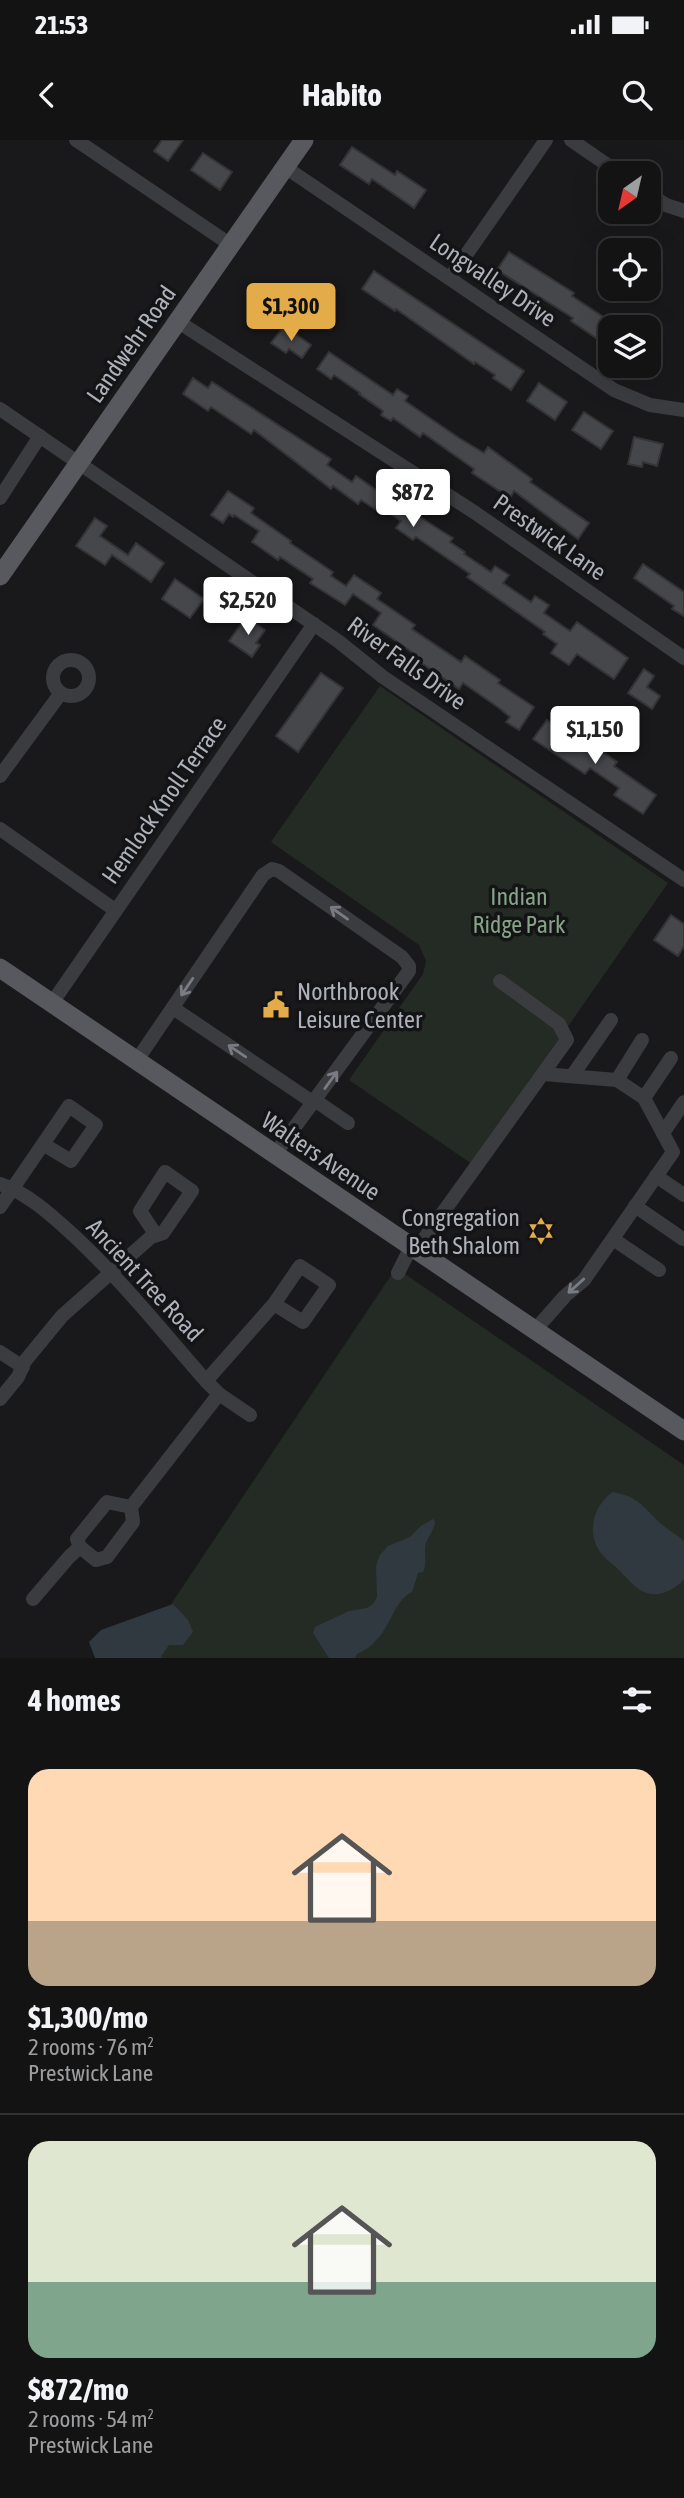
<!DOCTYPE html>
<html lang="en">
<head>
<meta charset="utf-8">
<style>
	body { margin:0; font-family:"Asap Condensed",sans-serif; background:#1c1c1d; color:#f1f3f6; height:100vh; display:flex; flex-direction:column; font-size:26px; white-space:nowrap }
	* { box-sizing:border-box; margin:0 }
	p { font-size:23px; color:#9d9ea0 }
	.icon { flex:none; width:38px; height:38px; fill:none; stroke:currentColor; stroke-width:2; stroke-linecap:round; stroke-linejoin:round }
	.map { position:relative; height:1518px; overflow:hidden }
	.panel { display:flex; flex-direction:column; background:#131314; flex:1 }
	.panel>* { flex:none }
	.needle { width:46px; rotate:214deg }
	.controls { position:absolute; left:598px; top:21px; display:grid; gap:14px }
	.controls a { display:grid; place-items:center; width:63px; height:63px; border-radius:14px; background:#131314; box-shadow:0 7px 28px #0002,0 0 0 2px #323234; font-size:35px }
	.price { position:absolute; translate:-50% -60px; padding:0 16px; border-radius:7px; background:#fff; color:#222; font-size:23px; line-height:46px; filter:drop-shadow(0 2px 4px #0008) }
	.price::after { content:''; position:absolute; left:50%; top:42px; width:21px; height:16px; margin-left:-10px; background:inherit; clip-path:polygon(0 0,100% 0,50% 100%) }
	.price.on { background:#e4ac49; color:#111 }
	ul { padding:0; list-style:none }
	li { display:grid; align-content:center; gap:14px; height:371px; padding:0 28px }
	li+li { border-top:2px solid #323234 }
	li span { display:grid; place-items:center; height:217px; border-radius:21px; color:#555 }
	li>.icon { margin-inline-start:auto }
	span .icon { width:126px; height:126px; fill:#fffc; stroke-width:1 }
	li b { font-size:30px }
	h2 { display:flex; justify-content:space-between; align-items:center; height:84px; padding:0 28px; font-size:30px }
	.status { display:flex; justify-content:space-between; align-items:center; height:49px; padding:0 35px; background:#131314; direction:ltr }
	.status svg { height:19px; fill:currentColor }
	header { display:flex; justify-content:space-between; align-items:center; height:91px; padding:0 28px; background:#131314; font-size:32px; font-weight:700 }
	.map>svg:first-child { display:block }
	.green { fill:#242b24 }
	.water { fill:#30393f }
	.building { fill:#46474b; stroke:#343437; stroke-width:2 }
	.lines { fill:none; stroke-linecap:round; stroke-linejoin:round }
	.minor { stroke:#3b3c40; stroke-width:14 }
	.major { stroke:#57595f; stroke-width:19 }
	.oneway { stroke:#7a7c83 }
	.labels { text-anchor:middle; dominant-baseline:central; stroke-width:7; stroke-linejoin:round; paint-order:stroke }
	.street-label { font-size:24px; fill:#adb1ba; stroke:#141416 }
	.park-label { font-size:24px; fill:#86a387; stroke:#141416 }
	.poi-label { font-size:24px; fill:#adb1ba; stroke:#141416; text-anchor:start }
</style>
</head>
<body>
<div class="status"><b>21:53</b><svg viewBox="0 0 49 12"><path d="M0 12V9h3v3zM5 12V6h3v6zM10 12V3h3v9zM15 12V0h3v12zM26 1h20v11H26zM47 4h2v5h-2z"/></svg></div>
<header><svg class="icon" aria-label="back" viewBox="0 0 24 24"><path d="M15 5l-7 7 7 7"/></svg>Habito<svg class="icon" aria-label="search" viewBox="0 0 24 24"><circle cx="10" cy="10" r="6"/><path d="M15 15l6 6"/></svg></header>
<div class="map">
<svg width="684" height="1518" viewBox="0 0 684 1518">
	<rect width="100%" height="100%" fill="#19191b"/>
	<g class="green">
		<path d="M380,546L668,743L472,1024L349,940L423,834L426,821L419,805L271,702Z"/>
		<path d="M396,1128L684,1325V1518H135Z"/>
	</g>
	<g class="water">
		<path d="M613,1352C637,1357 640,1363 656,1379C664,1388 675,1393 684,1401V1439C677,1448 662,1456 651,1454C638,1452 630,1441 621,1432C614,1425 603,1417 598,1409C587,1388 595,1364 613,1352Z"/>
		<path d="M433,1379L435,1382C434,1390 429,1395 426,1403C423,1413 428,1422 423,1432L418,1433L412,1452C389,1463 392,1499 357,1514L355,1518H329L313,1493L315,1487L349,1471L367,1468L373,1464L377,1457L376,1426L380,1415L388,1406L410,1397L421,1386Z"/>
		<path d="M173,1464L188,1480L193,1492L183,1505H169L161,1516L162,1518H95L89,1502L101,1490Z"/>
	</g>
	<g class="building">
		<path d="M162,0H183L168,21L154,11Z"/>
		<path d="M352,7L395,35L397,31L426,50L414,68L372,39L369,44L340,25Z"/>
		<path d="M203,13L232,32L220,50L191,30Z"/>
		<path d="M509,112L574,153L572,156L611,182L599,200L571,181L573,178L497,130Z"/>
		<path d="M374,131L524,231L511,250L493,238L495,235L475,222L474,224L396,169L395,171L362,149Z"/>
		<path d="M284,186L311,205L302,218L289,209L286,213L271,203Z"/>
		<path d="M329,212L393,255L397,249L408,256L405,261L459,298L484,313L488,307L532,339L530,342L589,383L578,399L514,351L510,358L472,333L474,329L423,293L420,297L393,278L391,281L381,275L383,271L359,254L360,253L334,235L331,239L317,229Z"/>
		<path d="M193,238L208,248L212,242L317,310L331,319L327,325L352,342L356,336L398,365L399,363L440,390L453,398L450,402L465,412L464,414L491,432L495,426L509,435L503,443L531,462L535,456L549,465L544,473L570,491L577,482L628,518L614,539L577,514L569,525L551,513L557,504L543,494L545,492L467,437L470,434L416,397L413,400L396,388L401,381L377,365L375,369L361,360L358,364L333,346L331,349L254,290L251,294L211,267L208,271L183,254Z"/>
		<path d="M539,243L567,262L555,280L527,261Z"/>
		<path d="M584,272L613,291L601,309L572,290Z"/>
		<path d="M634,297L663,304L657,326L643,322L642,327L628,324Z"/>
		<path d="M228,351L254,368L251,373L291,401L290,403L333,432L331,436L346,446L354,435L381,453L377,459L415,485L412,489L461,522L465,516L500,540L498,543L534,567L519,590L506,582L510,577L499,568L463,543L459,549L411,516L413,513L373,485L381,473L353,454L345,465L310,443L313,439L280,417L278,420L252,402L259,391L234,375L233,377L229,374L223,383L211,375Z"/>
		<path d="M95,378L107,386L100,396L128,415L136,403L164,423L151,442L112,415L105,425L76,406Z"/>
		<path d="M643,424L684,452V476L672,469L674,466L634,438Z"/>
		<path d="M175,439L204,459L190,478L162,459Z"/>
		<path d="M246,477L265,490L256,503L260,505L252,517L229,501Z"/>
		<path d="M644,529L654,536L647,547L660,556L652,569L628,553Z"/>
		<path d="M321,533L343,548L298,612L276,596Z"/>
		<path d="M547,580L595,617L600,610L617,622L614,626L656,655L643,674L614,655L619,648L590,628L585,634L533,599Z"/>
		<path d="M671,775L684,784V806L678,816L654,800Z"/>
	</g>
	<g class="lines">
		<g class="minor">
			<path d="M76,0L231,105"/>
			<path d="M571,0L619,33"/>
			<path d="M285,27L614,250L650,265L684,270"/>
			<path d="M649,54L666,65L684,71"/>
			<path d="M450,138L546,0"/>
			<path d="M177,181L474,372L684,518"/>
			<path d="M0,269L338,501L383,537L684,740"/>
			<path d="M0,358L40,296"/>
			<circle cx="71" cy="538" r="18"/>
			<path d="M0,636L61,553"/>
			<path d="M0,689L115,770"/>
			<path d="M52,863L314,484"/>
			<path d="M173,868L314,963"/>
			<path d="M137,920L263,735L272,729L279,731L402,817L409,826V831L275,1014"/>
			<path d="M572,936L611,880"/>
			<path d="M617,940L642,900"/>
			<path d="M644,958L671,918"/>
			<path d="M316,961L348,983"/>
			<path d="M663,993L684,962"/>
			<path d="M656,1036L684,1055"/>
			<path d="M0,1044C27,1053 50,1074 71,1093C120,1138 162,1191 206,1241L219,1254L250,1275"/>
			<path d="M635,1066L683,1099"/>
			<path d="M0,1067L69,966L96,985L71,1021L43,1004"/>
			<path d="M613,1099L659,1130"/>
			<path d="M416,1110L567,900L559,884L500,841"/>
			<path d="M398,1133L411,1107"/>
			<path d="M535,1190L565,1156L584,1140L673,1012L644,958L617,940L543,934"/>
			<path d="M0,1212L23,1227"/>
			<path d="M206,1241L274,1164L300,1126L329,1145L303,1182L274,1164"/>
			<path d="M0,1259L18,1237L25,1221L62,1176L151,1097L163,1093L192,1051L165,1032L140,1071L156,1095"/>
			<path d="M80,1407L77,1399L107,1362L131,1367L219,1254"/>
			<path d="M33,1459L69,1417L80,1407L96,1420L107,1417L133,1382L131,1367"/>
		</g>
		<g class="major">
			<path d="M0,436L304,0"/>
			<path d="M0,828L684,1291"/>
		</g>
	</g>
	<defs><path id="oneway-shaft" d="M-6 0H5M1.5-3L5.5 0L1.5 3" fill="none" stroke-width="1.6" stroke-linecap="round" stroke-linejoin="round" transform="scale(1.75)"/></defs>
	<g class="oneway">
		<use href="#oneway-shaft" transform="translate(339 773) rotate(-145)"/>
		<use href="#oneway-shaft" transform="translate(187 847) rotate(124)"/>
		<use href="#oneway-shaft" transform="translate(237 911) rotate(-146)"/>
		<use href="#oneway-shaft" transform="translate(331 940) rotate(-54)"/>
		<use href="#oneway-shaft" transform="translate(576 1146) rotate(138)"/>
	</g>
	<defs>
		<g id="civic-bare" transform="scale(2.1)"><path d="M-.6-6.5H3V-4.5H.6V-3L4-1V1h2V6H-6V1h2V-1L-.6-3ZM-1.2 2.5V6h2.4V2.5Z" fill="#e4ac49" stroke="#141416" stroke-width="2.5" paint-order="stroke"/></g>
		<g id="synagogue-bare" transform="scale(2.1)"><path d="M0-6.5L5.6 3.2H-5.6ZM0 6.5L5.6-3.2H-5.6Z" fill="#e4ac49" stroke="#141416" stroke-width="2.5" paint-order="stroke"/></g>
	</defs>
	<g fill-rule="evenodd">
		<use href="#civic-bare" x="276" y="865"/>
		<use href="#synagogue-bare" x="541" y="1091"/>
	</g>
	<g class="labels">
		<g class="street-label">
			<text transform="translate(493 140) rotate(34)">Longvalley Drive</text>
			<text transform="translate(131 204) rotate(-55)">Landwehr Road</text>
			<text transform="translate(550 397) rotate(35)">Prestwick Lane</text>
			<text transform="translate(407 523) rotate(36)">River Falls Drive</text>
			<text transform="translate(164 660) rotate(-55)">Hemlock Knoll Terrace</text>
			<text transform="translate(321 1016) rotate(34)">Walters Avenue</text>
			<text transform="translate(145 1140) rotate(47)">Ancient Tree Road</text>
		</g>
		<g class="park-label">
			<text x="519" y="756">Indian<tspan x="519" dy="28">Ridge Park</tspan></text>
		</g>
		<g class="poi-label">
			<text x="297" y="851">Northbrook<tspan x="297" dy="28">Leisure Center</tspan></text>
			<text x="520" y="1077" text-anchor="end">Congregation<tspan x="520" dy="28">Beth Shalom</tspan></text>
		</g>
	</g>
</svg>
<div class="controls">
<a><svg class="needle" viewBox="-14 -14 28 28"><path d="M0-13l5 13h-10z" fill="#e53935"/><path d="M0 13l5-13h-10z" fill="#9d9ea0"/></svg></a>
<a><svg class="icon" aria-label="locate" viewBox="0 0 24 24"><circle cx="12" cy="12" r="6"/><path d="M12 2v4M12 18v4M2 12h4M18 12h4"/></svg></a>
<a><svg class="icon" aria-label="layers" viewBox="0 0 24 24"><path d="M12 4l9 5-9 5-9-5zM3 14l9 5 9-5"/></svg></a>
</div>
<b class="price on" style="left:291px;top:203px">$1,300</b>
<b class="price" style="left:413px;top:389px">$872</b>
<b class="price" style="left:248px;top:497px">$2,520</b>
<b class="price" style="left:595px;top:626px">$1,150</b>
</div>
<section class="panel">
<h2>4 homes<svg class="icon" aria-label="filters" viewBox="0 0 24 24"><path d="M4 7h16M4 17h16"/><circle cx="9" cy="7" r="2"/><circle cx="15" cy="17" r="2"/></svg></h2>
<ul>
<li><span style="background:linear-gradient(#ffd9b3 70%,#b9a48a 0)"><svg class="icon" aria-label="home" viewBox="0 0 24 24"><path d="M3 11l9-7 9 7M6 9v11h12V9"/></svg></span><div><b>$1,300/mo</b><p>2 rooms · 76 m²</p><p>Prestwick Lane</p></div></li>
<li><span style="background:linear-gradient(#dfe7d0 65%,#7fa58c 0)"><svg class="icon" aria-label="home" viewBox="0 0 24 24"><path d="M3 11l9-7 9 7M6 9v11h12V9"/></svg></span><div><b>$872/mo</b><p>2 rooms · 54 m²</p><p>Prestwick Lane</p></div></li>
</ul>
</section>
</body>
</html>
